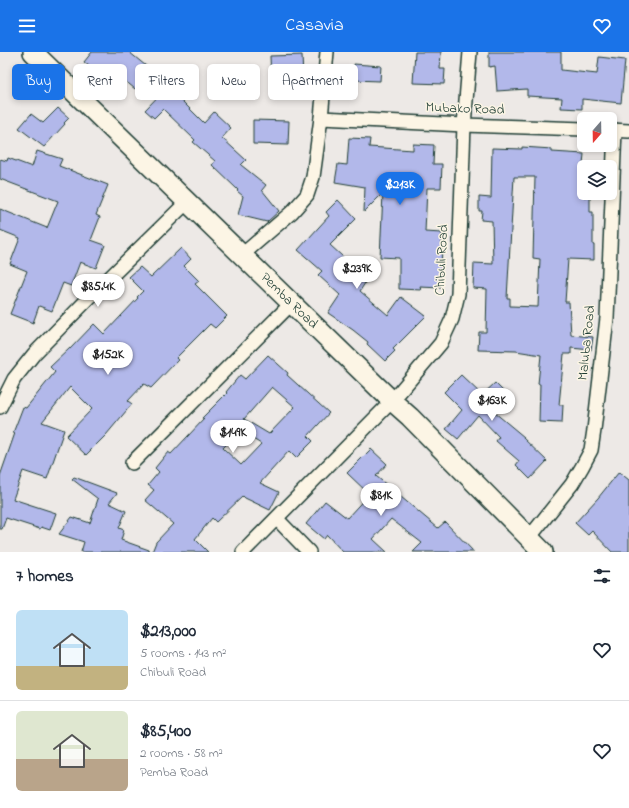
<!DOCTYPE html>
<html lang="en">
<head>
<meta charset="utf-8">
<style>
	body { margin:0; font-family:"Indie Flower",sans-serif; background:#f6f6f7; color:#1f2937; height:100vh; display:flex; flex-direction:column; font-size:15px; white-space:nowrap }
	* { box-sizing:border-box; margin:0 }
	p { font-size:13px; color:#747a83 }
	.icon { flex:none; width:22px; height:22px; fill:none; stroke:currentColor; stroke-width:2; stroke-linecap:round; stroke-linejoin:round }
	.map { position:relative; height:500px; overflow:hidden }
	.details { display:flex; flex-direction:column; background:#fff; flex:1 }
	.details>* { flex:none }
	.guide { position:absolute; left:12px; top:12px; width:400px; height:36px; display:flex; gap:8px }
	.needle { width:26px; rotate:200deg }
	.buttons { position:absolute; left:577px; top:60px; display:grid; gap:8px }
	.buttons a { display:grid; place-items:center; width:40px; height:40px; border-radius:6px; background:#fff; box-shadow:0 2px 6px #0003; font-size:20px }
	.price { position:absolute; translate:-50% -34px; padding:0 9px; border-radius:14px; background:#fff; color:#222; font-size:13px; line-height:26px; filter:drop-shadow(0 1px 2px #0008) }
	.price::after { content:''; position:absolute; left:50%; top:24px; width:12px; height:9px; margin-left:-6px; background:inherit; clip-path:polygon(0 0,100% 0,50% 100%) }
	.price.active { background:#1a73e8; color:#fff }
	ul { padding:0; list-style:none }
	li { display:flex; align-items:center; gap:12px; height:100px; padding:0 16px }
	li+li { border-top:1px solid #e0e1e3 }
	li span { display:grid; place-items:center; flex:none; width:112px; height:80px; border-radius:6px; color:#555 }
	li>.icon { margin-inline-start:auto }
	span .icon { width:48px; height:48px; fill:#fffc; stroke-width:1 }
	li b { font-size:17px }
	h2 { display:flex; justify-content:space-between; align-items:center; height:48px; padding:0 16px; font-size:17px }
	.tag { padding:0 14px; border-radius:6px; background:#fff; box-shadow:0 2px 6px #0003; font-size:14px; line-height:36px }
	.tag.active { background:#1a73e8; color:#fff }
	header { display:flex; justify-content:space-between; align-items:center; height:52px; padding:0 16px; background:#1a73e8; color:#fff; font-size:18px; font-weight:600 }
	.map>svg:first-child { display:block }
	.building { fill:#b2b8ea; stroke:#1f3d34; fill-rule:evenodd }
	.lines { fill:none; stroke-linecap:round; stroke-linejoin:round }
	.street-casing { stroke:#1f3d34; stroke-width:16 }
	.secondary-casing { stroke:#1f3d34; stroke-width:22 }
	.street { stroke:#fcf5e5; stroke-width:13 }
	.secondary { stroke:#fcf5e5; stroke-width:19 }
	.labels { text-anchor:middle; dominant-baseline:central; stroke-width:3; stroke-linejoin:round; paint-order:stroke }
	.street-label { font-size:14px; fill:#1f3d34; stroke:#fcf5e5 }
</style>
</head>
<body>
<header><svg class="icon" aria-label="menu" viewBox="0 0 24 24"><path d="M4 6h16M4 12h16M4 18h16"/></svg>Casavia<svg class="icon" aria-label="heart" viewBox="0 0 24 24"><path d="M12 20l-8-8c-3-5 5-10 8-4 3-6 11-1 8 4z"/></svg></header>
<div class="map">
<svg width="629" height="500" viewBox="0 0 629 500">
	<rect width="100%" height="100%" fill="#ede9e6"/>
	<filter id="ink" filterUnits="userSpaceOnUse"><feTurbulence type="fractalNoise" baseFrequency=".025" numOctaves="2"/><feDisplacementMap in="SourceGraphic" scale="8" xChannelSelector="R" yChannelSelector="G"/><feConvolveMatrix kernelMatrix="1 2 1 2 8 2 1 2 1" color-interpolation-filters="sRGB"/></filter>
	<g filter="url(#ink)">
		<g class="building">
			<path d="M92,0H129L151,18L135,37L111,17L104,26L84,10Z"/>
			<path d="M415,0H441L440,17H445L444,32L413,31Z"/>
			<path d="M489,0H561V18L597,22L599,5L625,8L621,51L582,47V57L561,56L562,46L527,44V37L497,39L495,14L489,15Z"/>
			<path d="M302,3L303,27L271,28L270,4Z"/>
			<path d="M354,12L381,14L380,29L353,28Z"/>
			<path d="M173,29L182,38L176,43L204,71L214,60L231,76L222,86L246,108L241,113L266,133L262,138L279,159L267,170L238,163L243,144L237,139L238,138L212,113L215,109L193,90L195,88L163,57L154,66L145,58Z"/>
			<path d="M58,56L69,66L64,71L65,72L44,95L19,76L31,62L43,71Z"/>
			<path d="M253,68L289,69L288,93L253,92Z"/>
			<path d="M349,86L370,87L369,95L413,98V92L434,93L433,112H442L441,136H427L425,180L442,181L441,236L420,235L421,238L399,237V206L380,205L383,141L364,160L365,135L335,130L338,112L347,113Z"/>
			<path d="M522,95L552,97V100L584,102L582,123H584V145H590V160H593V193H594V208L568,207L565,250H569L571,283L593,285L591,298L571,296V302H564L559,353H563L562,371L539,370L540,332H538L541,303L516,299L478,298L479,280H486L487,237L473,236L474,211L493,212L492,169L481,168L482,159H479V145L491,146L492,96L522,97ZM514,125H535L533,206L540,207L538,255L510,254V246H507Z"/>
			<path d="M37,99L62,107L59,114L108,133L96,163L100,165L91,188L105,193L96,216L80,210L71,234L63,231L52,259L39,254L33,271L10,262L27,219L10,212L20,186L0,178V157L47,176L58,149L0,127V107L7,109L8,106L32,115Z"/>
			<path d="M338,148L356,167L330,193L354,215L348,220L365,231L360,239L388,263L401,245L426,264L393,297L395,299L385,309L367,292L368,290L353,278L328,261L340,243L318,223L322,219L298,198L329,164L326,160Z"/>
			<path d="M181,196L191,207L184,214L199,229L195,232L227,264L215,276L210,272L176,306L178,308L151,336L144,332L128,349L132,352L106,383L86,403L66,384L92,357L70,335L42,370L64,378L47,427L23,419L13,447L56,461L50,478L41,475L40,477L6,466L2,477H0V424L15,381H13L23,355L26,356L55,320L50,315L70,296V297L94,272L104,282L138,246L137,245L143,239L129,225L140,215L151,225Z"/>
			<path d="M268,303L288,321L287,323L329,361L308,384L313,389L296,406L289,399L260,431L279,440L270,458L245,446L243,444L216,470L212,466L195,487L208,500H152L156,490L173,472L145,448L154,438L148,433L159,420L155,416L168,400L171,402L204,367L202,366L227,341L226,340L240,323L245,327ZM272,335L295,355L269,382L244,367ZM240,379L261,392L241,413L223,396Z"/>
			<path d="M461,323L482,343L495,331L509,345L494,360L524,385L523,386L547,409L530,427L516,413L519,409L496,389L499,385L478,363L458,387L446,377L462,358L444,340Z"/>
			<path d="M371,397L387,412L376,424L438,476L445,470L474,500H413L422,491L391,467L373,487L387,500H343L327,483L324,487L306,472L325,449L347,466L369,442L347,421Z"/>
			<path d="M619,420L629,428V500H612L592,479L588,483L575,471L598,446Z"/>
			<path d="M74,425L117,441L109,451L126,459L119,476L124,478L121,488L149,498V500H81L84,490L59,482L72,465L90,471L98,447L72,427Z"/>
		</g>
		<g class="lines">
			<g class="street-casing">
				<g id="street">
					<path d="M321,66L464,73L584,77"/>
					<path d="M610,78L629,79"/>
					<path d="M242,203L292,160L307,143L313,125L321,66L327,0"/>
					<path d="M0,355L14,327L34,302L91,244L187,150"/>
					<path d="M132,411L292,251"/>
					<path d="M277,467L309,500"/>
					<path d="M529,486L572,432L582,415L591,398L594,378L607,266L615,78"/>
					<path d="M243,500L392,349L441,291L452,267L458,242L464,73L470,0"/>
				</g>
			</g>
			<g class="secondary-casing">
				<path id="secondary" d="M33,0L392,349L410,365L543,500"/>
			</g>
			<use href="#street" class="street"/>
			<use href="#secondary" class="secondary"/>
		</g>
	</g>
	<g class="labels">
		<g class="street-label">
			<text transform="translate(465 57) rotate(2)">Mubako Road</text>
			<text transform="translate(442 208) rotate(-87)">Chibuli Road</text>
			<text transform="translate(289 249) rotate(44)">Pemba Road</text>
			<text transform="translate(587 291) rotate(-84)">Maluba Road</text>
		</g>
	</g>
</svg>
<div class="buttons">
<a><svg class="needle" viewBox="-14 -14 28 28"><path d="M0-13l5 13h-10z" fill="#e53935"/><path d="M0 13l5-13h-10z" fill="#747a83"/></svg></a>
<a><svg class="icon" aria-label="layers" viewBox="0 0 24 24"><path d="M12 4l9 5-9 5-9-5zM3 14l9 5 9-5"/></svg></a>
</div>
<b class="price active" style="left:400px;top:154px">$213K</b>
<b class="price" style="left:357px;top:238px">$239K</b>
<b class="price" style="left:98px;top:256px">$85.4K</b>
<b class="price" style="left:108px;top:324px">$152K</b>
<b class="price" style="left:492px;top:370px">$163K</b>
<b class="price" style="left:233px;top:402px">$149K</b>
<b class="price" style="left:381px;top:465px">$81K</b>
<div class="guide">
<a class="tag active">Buy</a>
<a class="tag">Rent</a>
<a class="tag">Filters</a>
<a class="tag">New</a>
<a class="tag">Apartment</a>
</div>
</div>
<section class="details">
<h2>7 homes<svg class="icon" aria-label="filters" viewBox="0 0 24 24"><path d="M4 7h16M4 17h16"/><circle cx="9" cy="7" r="2"/><circle cx="15" cy="17" r="2"/></svg></h2>
<ul>
<li><span style="background:linear-gradient(#bfe0f5 70%,#c2b280 0)"><svg class="icon" aria-label="home" viewBox="0 0 24 24"><path d="M3 11l9-7 9 7M6 9v11h12V9"/></svg></span><div><b>$213,000</b><p>5 rooms · 143 m²</p><p>Chibuli Road</p></div><svg class="icon" aria-label="heart" viewBox="0 0 24 24"><path d="M12 20l-8-8c-3-5 5-10 8-4 3-6 11-1 8 4z"/></svg></li>
<li><span style="background:linear-gradient(#dfe7d0 60%,#b9a48a 0)"><svg class="icon" aria-label="home" viewBox="0 0 24 24"><path d="M3 11l9-7 9 7M6 9v11h12V9"/></svg></span><div><b>$85,400</b><p>2 rooms · 58 m²</p><p>Pemba Road</p></div><svg class="icon" aria-label="heart" viewBox="0 0 24 24"><path d="M12 20l-8-8c-3-5 5-10 8-4 3-6 11-1 8 4z"/></svg></li>
</ul>
</section>
</body>
</html>
